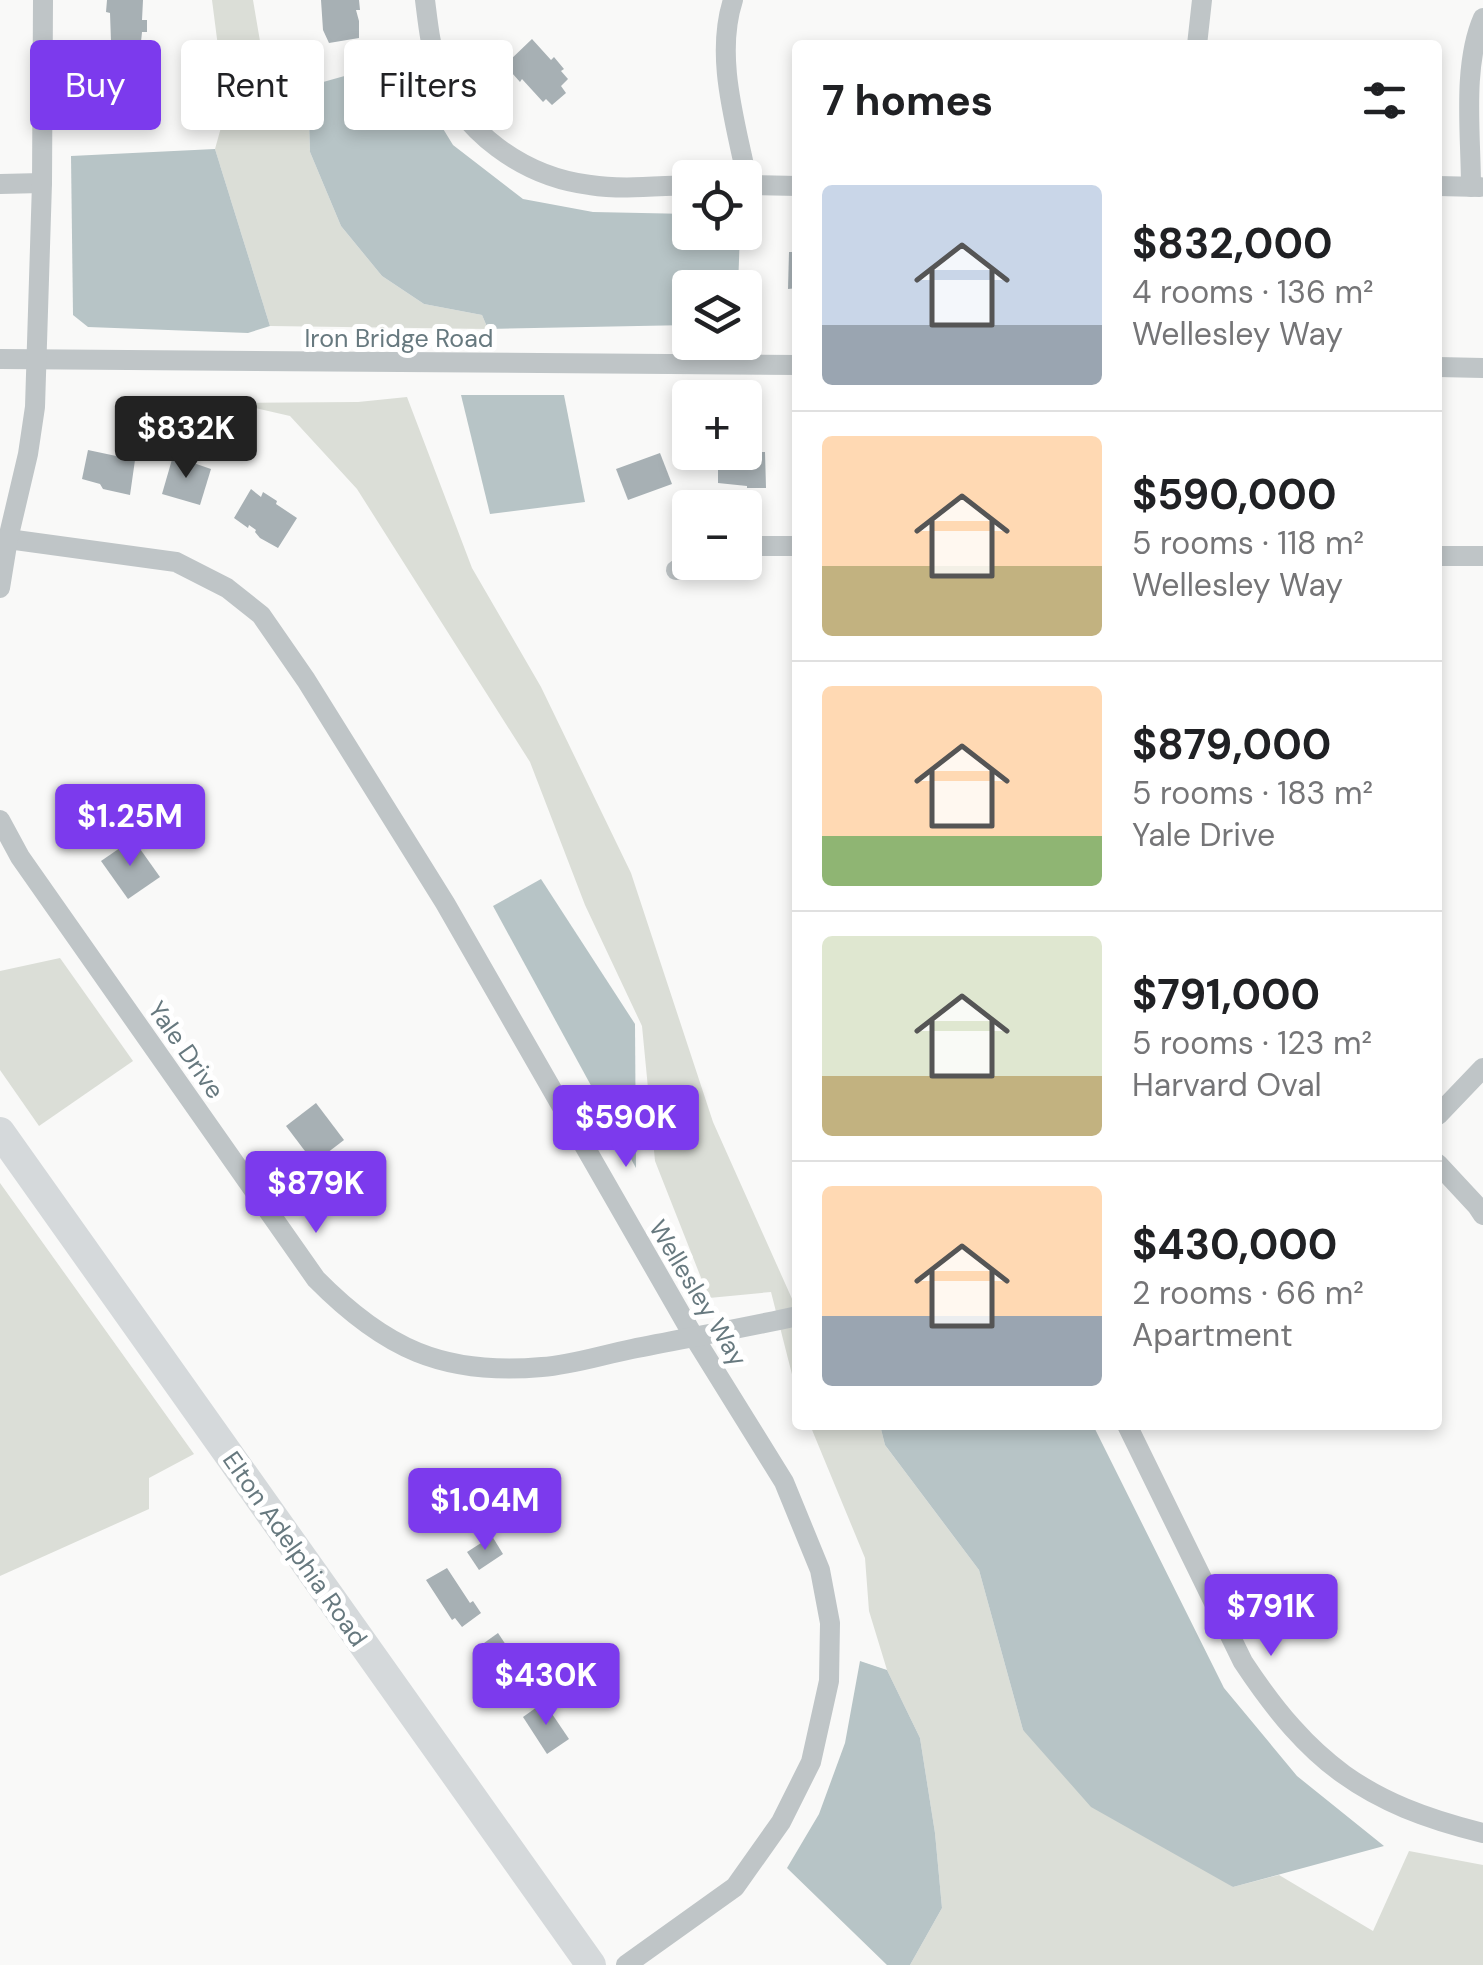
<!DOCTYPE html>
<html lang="en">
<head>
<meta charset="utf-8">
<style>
	body { margin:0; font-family:"DM Sans",sans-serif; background:#f2f2f2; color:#202124; height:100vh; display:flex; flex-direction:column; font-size:38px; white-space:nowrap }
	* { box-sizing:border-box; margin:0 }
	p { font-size:32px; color:#757577 }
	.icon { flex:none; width:55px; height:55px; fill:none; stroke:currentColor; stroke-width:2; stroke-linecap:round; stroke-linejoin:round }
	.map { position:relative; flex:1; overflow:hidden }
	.panel { position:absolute; left:792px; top:40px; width:650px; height:1390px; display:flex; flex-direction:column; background:#fff; border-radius:10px; box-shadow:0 5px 15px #0003 }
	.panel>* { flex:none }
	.guide { position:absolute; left:30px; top:40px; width:612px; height:90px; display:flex; gap:20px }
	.tools { position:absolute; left:672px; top:160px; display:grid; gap:20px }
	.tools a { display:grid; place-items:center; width:90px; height:90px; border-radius:10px; background:#fff; box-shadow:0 5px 15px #0003; font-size:50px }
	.price { position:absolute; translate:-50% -85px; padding:0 22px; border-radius:10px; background:#7c3aed; color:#fff; font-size:32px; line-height:65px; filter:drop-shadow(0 2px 5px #0008) }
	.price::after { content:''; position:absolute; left:50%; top:60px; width:30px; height:22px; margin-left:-15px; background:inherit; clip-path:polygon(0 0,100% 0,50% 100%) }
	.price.selected { background:#222; color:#fff }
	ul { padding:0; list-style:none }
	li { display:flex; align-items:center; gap:30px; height:250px; padding:0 30px }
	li+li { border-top:2px solid #e0e0e0 }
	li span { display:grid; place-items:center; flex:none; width:280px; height:200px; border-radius:10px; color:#555 }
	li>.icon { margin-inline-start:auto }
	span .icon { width:120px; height:120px; fill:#fffc; stroke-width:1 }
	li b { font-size:42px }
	h2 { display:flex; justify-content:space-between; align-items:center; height:120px; padding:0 30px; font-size:42px }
	.tag { padding:0 35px; border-radius:10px; background:#fff; box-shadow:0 5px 15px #0003; font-size:35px; line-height:90px }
	.tag.selected { background:#7c3aed; color:#fff }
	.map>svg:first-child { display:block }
	.green { fill:#dbded7 }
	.water { fill:#b7c4c6 }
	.building { fill:#a7b0b4 }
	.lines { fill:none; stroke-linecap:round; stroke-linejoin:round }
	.street { stroke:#bfc5c7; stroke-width:20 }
	.primary { stroke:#d5d9db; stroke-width:30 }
	.labels { text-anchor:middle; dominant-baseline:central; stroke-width:10; stroke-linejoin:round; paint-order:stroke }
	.street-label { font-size:25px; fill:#67797f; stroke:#fff }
</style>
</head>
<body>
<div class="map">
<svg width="1483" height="1965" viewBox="0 0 1483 1965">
	<rect width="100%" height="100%" fill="#f9f9f8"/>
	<g class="green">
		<path d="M212,0H253L269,94L302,88L309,121L310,152L341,226L382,276L424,304L482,315L488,329L270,326L215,149L230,95L221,70Z"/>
		<path d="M407,397L472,568L541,687L631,873L713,1122L797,1310V1394L771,1292L709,1298L655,1161L642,1026L585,905L530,762L357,489L290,416L234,403L358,402Z"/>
		<path d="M60,958L133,1061L39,1126L0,1070V971Z"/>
		<path d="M0,1183L194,1454L149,1478V1509L0,1576Z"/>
		<path d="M810,1425H880L885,1445L979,1570L1023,1730L1233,1887L1279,1875L1373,1931L1409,1851L1483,1865V1965H910L942,1908L935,1833L920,1738L887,1670L869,1611L865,1558Z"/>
	</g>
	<g class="water">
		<path d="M401,60L453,145L523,199L593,212L690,214V232L740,233L738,287L690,288V325L488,329L482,315L424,304L382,276L341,226L310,152L309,121L302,88Z"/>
		<path d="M215,149L270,326L248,333L88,327L73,315L71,156Z"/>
		<path d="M461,395H564L585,502L490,514Z"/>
		<path d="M541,879L635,1024L636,1168L493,906Z"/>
		<path d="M880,1425H1093L1224,1688L1297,1776L1384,1846L1233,1887L1091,1807L1023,1730L979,1570L885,1445Z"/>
		<path d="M860,1661L887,1670L920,1738L935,1833L942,1908L910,1965H887L787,1868L819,1814L845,1743Z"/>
	</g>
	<g class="building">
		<path d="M107,0H143L142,20H147V32H142L141,42H111L110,13L106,12Z"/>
		<path d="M321,0H359L360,10H356L359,21V38L329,43L323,30Z"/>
		<path d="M532,39L551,60L554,57L564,69L561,71L568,79L561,86L566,93L552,105L546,99L543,102L522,79L520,82L505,65Z"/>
		<path d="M107,71L141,73L140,121H102V102H105V90L108,91Z"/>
		<path d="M789,252H798V288L788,289Z"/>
		<path d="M88,450L135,460L130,495L103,489L100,484L82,479Z"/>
		<path d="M718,452H765L766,488H747V486L718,483Z"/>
		<path d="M660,453L672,484L628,500L616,469Z"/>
		<path d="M173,456L211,469L200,505L162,494Z"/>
		<path d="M251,489L261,497L263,492L277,501L276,504L297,518L278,548L260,538L255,532L256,530L249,525L248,528L234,518Z"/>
		<path d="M133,839L160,877L128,899L101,861Z"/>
		<path d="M316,1103L344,1140L314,1163L286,1126Z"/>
		<path d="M492,1536L503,1554L479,1570L467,1552Z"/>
		<path d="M447,1568L470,1603L473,1601L481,1613L462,1627L455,1618L452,1620L426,1580Z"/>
		<path d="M498,1633L526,1675L503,1691L477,1648Z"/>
		<path d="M596,1662L607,1683L589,1693L577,1673Z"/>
		<path d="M544,1702L569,1739L547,1754L523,1717Z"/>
	</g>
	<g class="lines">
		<g class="street">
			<path d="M425,0C428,23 430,46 438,68C460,132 524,177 590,185C622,190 657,186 690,185"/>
			<path d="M733,0C714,59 737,126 748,185"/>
			<path d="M1197,45L1202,0"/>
			<path d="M0,184L42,183"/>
			<path d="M745,185L798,186"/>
			<path d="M1438,186L1480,187"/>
			<path d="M1471,187C1471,135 1462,66 1483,18"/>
			<path d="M0,359L798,365"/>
			<path d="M1438,367L1483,368"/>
			<path d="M8,539L176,562L227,588L261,615L306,680L445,903L694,1337L784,1482L820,1570L830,1623L829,1681L811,1762L781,1822L735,1887L626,1965"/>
			<path d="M745,549L762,546H798"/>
			<path d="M1438,556H1483"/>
			<path d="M676,570L691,562"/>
			<path d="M0,588L8,539L28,454L35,407L42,183L43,0"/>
			<path d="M0,820L20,857L316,1279C384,1348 443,1376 542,1367C572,1365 602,1355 632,1349C687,1338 743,1328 798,1316"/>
			<path d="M1438,1115L1483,1068"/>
			<path d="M1438,1164L1477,1206L1483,1215"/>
			<path d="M1127,1425L1243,1662C1310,1763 1365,1804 1483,1833"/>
		</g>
		<path class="primary" d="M0,1132L591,1965"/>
	</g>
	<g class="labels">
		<g class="street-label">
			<text x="399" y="338">Iron Bridge Road</text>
			<text transform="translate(186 1050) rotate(55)">Yale Drive</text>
			<text transform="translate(698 1293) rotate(59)">Wellesley Way</text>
			<text transform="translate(295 1549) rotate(55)">Elton Adelphia Road</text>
		</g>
	</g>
</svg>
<div class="tools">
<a><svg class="icon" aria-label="locate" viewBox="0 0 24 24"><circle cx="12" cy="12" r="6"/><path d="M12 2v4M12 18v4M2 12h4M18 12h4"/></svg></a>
<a><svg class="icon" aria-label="layers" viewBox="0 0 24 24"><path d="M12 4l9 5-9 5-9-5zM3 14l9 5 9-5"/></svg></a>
<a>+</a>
<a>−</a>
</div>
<b class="price selected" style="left:186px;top:481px">$832K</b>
<b class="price" style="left:130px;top:869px">$1.25M</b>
<b class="price" style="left:626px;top:1170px">$590K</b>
<b class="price" style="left:316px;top:1236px">$879K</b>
<b class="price" style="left:485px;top:1553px">$1.04M</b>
<b class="price" style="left:1271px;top:1659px">$791K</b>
<b class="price" style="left:546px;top:1728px">$430K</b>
<div class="guide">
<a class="tag selected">Buy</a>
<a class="tag">Rent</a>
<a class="tag">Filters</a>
</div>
<section class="panel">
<h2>7 homes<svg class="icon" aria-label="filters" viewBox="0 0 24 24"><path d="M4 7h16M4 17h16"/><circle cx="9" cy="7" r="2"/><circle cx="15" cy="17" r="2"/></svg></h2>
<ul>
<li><span style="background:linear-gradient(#c9d6e8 70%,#9aa5b1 0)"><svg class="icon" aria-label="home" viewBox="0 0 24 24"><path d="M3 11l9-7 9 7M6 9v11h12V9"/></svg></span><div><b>$832,000</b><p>4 rooms · 136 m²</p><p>Wellesley Way</p></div></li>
<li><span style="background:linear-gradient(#ffd9b3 65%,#c2b280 0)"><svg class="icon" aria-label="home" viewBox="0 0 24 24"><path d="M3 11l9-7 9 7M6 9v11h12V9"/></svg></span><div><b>$590,000</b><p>5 rooms · 118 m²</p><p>Wellesley Way</p></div></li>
<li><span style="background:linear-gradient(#ffd9b3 75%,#8fb573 0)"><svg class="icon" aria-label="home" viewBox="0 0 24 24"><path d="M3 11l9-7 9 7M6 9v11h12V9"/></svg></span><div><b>$879,000</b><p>5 rooms · 183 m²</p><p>Yale Drive</p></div></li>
<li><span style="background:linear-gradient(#dfe7d0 70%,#c2b280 0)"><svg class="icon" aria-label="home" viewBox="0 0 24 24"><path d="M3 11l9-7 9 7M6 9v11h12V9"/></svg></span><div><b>$791,000</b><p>5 rooms · 123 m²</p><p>Harvard Oval</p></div></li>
<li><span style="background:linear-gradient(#ffd9b3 65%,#9aa5b1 0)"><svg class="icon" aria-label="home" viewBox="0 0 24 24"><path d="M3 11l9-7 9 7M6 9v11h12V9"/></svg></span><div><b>$430,000</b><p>2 rooms · 66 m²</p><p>Apartment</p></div></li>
</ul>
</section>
</div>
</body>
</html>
